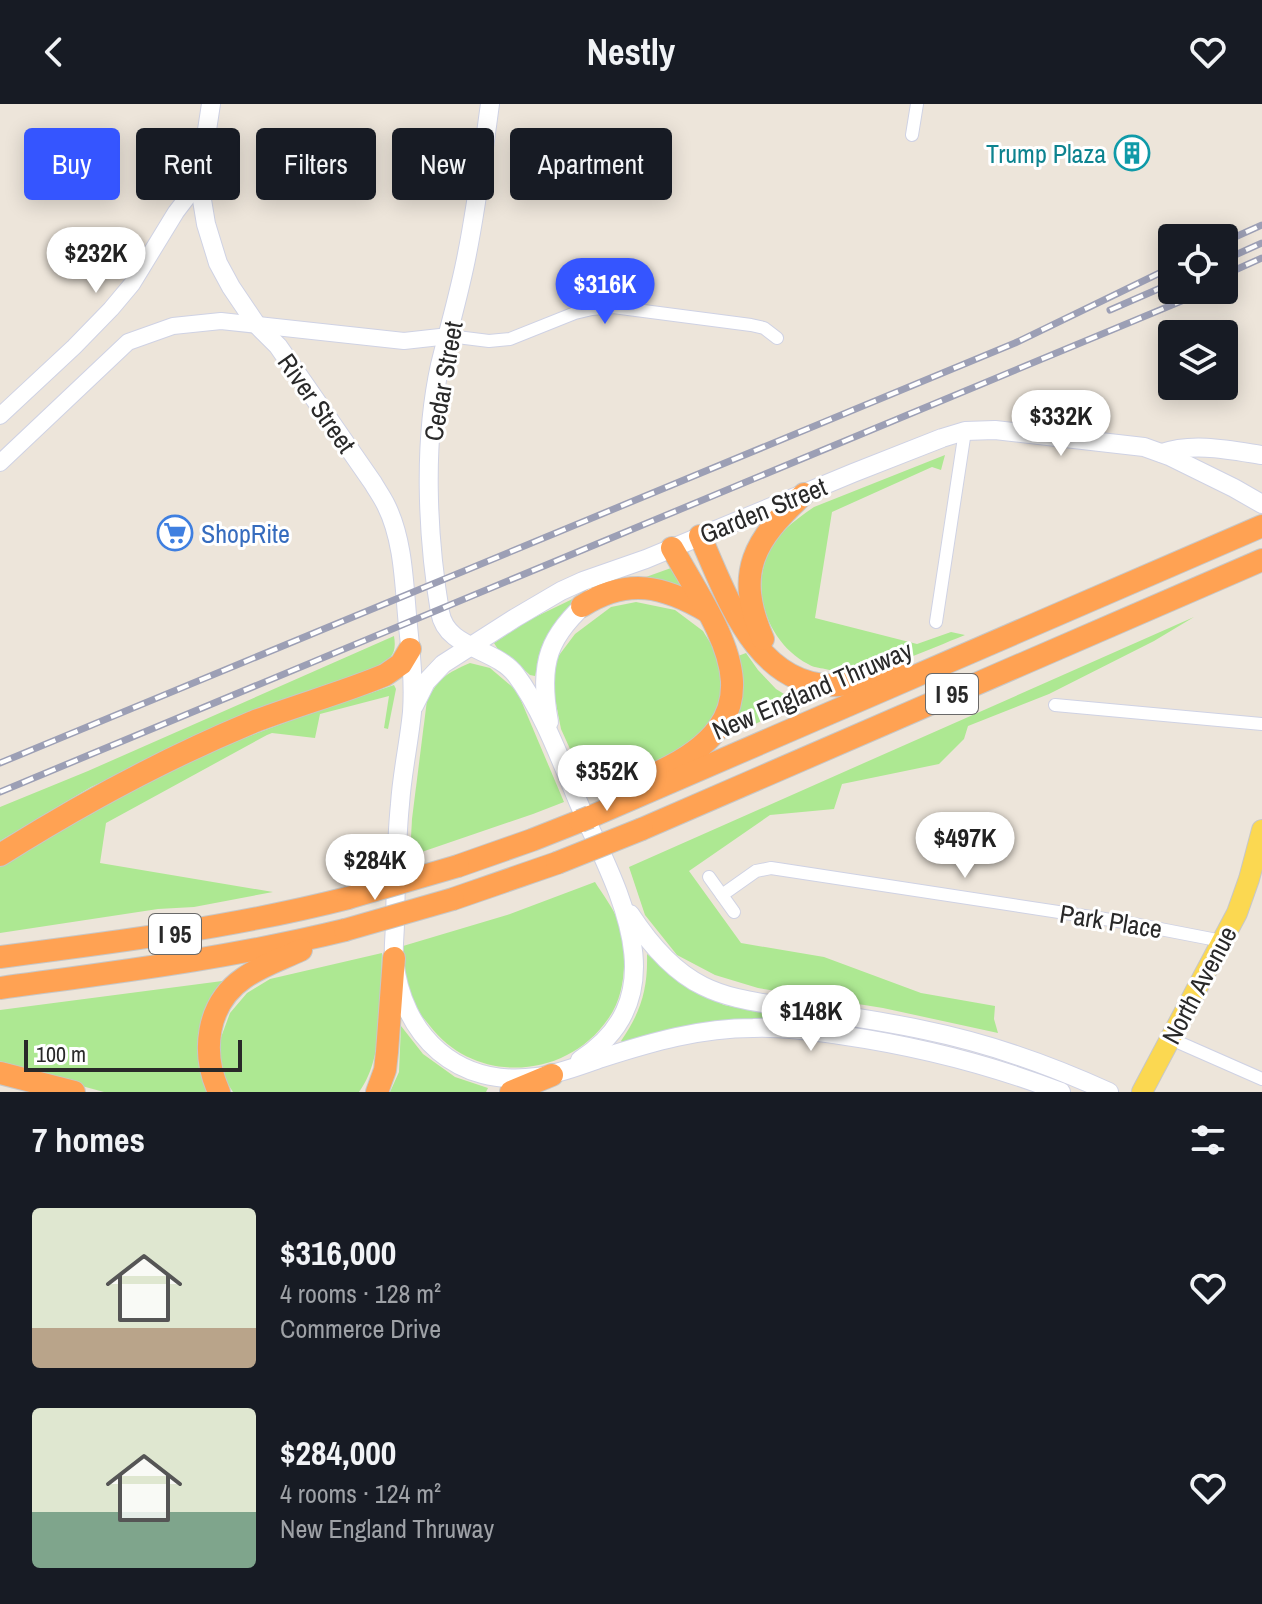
<!DOCTYPE html>
<html lang="en">
<head>
<meta charset="utf-8">
<style>
	body { margin:0; font-family:"Archivo Narrow",sans-serif; background:#242831; color:#f1f3f6; height:100vh; display:flex; flex-direction:column; font-size:30px; white-space:nowrap }
	* { box-sizing:border-box; margin:0 }
	p { font-size:26px; color:#9ea1a6 }
	.icon { flex:none; width:44px; height:44px; fill:none; stroke:currentColor; stroke-width:2; stroke-linecap:round; stroke-linejoin:round }
	.map { position:relative; height:988px; overflow:hidden }
	.sheet { display:flex; flex-direction:column; background:#171b24; flex:1 }
	.sheet>* { flex:none }
	.banner { position:absolute; left:24px; top:24px; width:800px; height:72px; display:flex; gap:16px }
	.buttons { position:absolute; left:1158px; top:120px; display:grid; gap:16px }
	.buttons a { display:grid; place-items:center; width:80px; height:80px; border-radius:8px; background:#171b24; box-shadow:0 4px 20px #0003; font-size:40px }
	.scale { position:absolute; left:24px; bottom:20px; width:218px; box-sizing:border-box; padding-left:8px; border:4px solid #292929; border-top:0; font-size:22px; line-height:28px; white-space:nowrap; color:#292929; -webkit-text-stroke:6px #fff; paint-order:stroke }
	.price { position:absolute; translate:-50% -68px; padding:0 18px; border-radius:28px; background:#fff; color:#222; font-size:26px; line-height:52px; filter:drop-shadow(0 2px 4px #0008) }
	.price::after { content:''; position:absolute; left:50%; top:48px; width:24px; height:18px; margin-left:-12px; background:inherit; clip-path:polygon(0 0,100% 0,50% 100%) }
	.price.on { background:#3555ff; color:#fff }
	ul { padding:0; list-style:none }
	li { display:flex; align-items:center; gap:24px; height:200px; padding:0 32px }
	li span { display:grid; place-items:center; flex:none; width:224px; height:160px; border-radius:8px; color:#555 }
	li>.icon { margin-inline-start:auto }
	span .icon { width:96px; height:96px; fill:#fffc; stroke-width:1 }
	li b { font-size:34px }
	h2 { display:flex; justify-content:space-between; align-items:center; height:96px; padding:0 32px; font-size:34px }
	.tag { padding:0 28px; border-radius:8px; background:#171b24; box-shadow:0 4px 20px #0003; font-size:28px; line-height:72px }
	.tag.on { background:#3555ff; color:#fff }
	header { display:flex; justify-content:space-between; align-items:center; height:104px; padding:0 32px; background:#171b24; font-size:36px; font-weight:700 }
	.map>svg:first-child { display:block }
	.green { fill:#ade892 }
	.lines { fill:none; stroke-linecap:round; stroke-linejoin:round }
	.minor-casing { stroke:#cfd2e4; stroke-width:14 }
	.tertiary-casing { stroke:#cfd2e4; stroke-width:18 }
	.secondary-casing { stroke:#cfd2e4; stroke-width:20 }
	.primary-casing { stroke:#c7c7c7; stroke-width:22 }
	.motorway-casing { stroke:#c7c7c7; stroke-width:24 }
	.minor { stroke:#fff; stroke-width:12 }
	.tertiary { stroke:#fff; stroke-width:16 }
	.secondary { stroke:#fff; stroke-width:18 }
	.primary { stroke:#fbd851; stroke-width:20 }
	.motorway { stroke:#ffa253; stroke-width:22 }
	.rail-casing { stroke:#9c9fb5; stroke-width:7 }
	.rail { stroke:#fff; stroke-width:4; stroke-dasharray:12; stroke-linecap:butt }
	.motorway-bridge-casing { stroke:#c7c7c7; stroke-width:24; stroke-linecap:butt }
	.motorway-bridge { stroke:#ffa253; stroke-width:22 }
	.labels { text-anchor:middle; dominant-baseline:central; stroke-width:6; stroke-linejoin:round; paint-order:stroke }
	.shield { fill:#fff; stroke:#696969; stroke-width:2 }
	.shield-label { font-size:24px; font-weight:bold; fill:#292929 }
	.culture-label { font-size:26px; fill:#0d838f; stroke:#fff; text-anchor:end }
	.street-label { font-size:26px; fill:#292929; stroke:#fff }
	.shop-label { font-size:26px; fill:#366cbe; stroke:#fff; text-anchor:start }
</style>
</head>
<body>
<header><svg class="icon" aria-label="back" viewBox="0 0 24 24"><path d="M15 5l-7 7 7 7"/></svg>Nestly<svg class="icon" aria-label="heart" viewBox="0 0 24 24"><path d="M12 20l-8-8c-3-5 5-10 8-4 3-6 11-1 8 4z"/></svg></header>
<div class="map">
<svg width="1262" height="988" viewBox="0 0 1262 988">
	<rect width="100%" height="100%" fill="#ede5da"/>
	<g class="green">
		<path d="M945,351L941,366L932,363L832,408L815,514L917,540L951,528L965,531C927,546 885,567 843,569C837,569 831,566 825,565C820,564 812,563 808,560C770,540 750,490 768,450C777,429 795,416 814,403Z"/>
		<path d="M671,464L683,484L647,476L646,473Z"/>
		<path d="M585,489L543,543L535,572L530,571L510,553L499,547L494,539L527,517Z"/>
		<path d="M636,498L675,506L703,527L722,558V588L712,617L690,641L667,653L589,687L561,625L552,579L557,554L575,530L611,503Z"/>
		<path d="M1194,513L1154,537L1049,590L968,622L964,635L939,660L842,680L834,705L770,711L689,767L741,839L824,853L921,889L995,902L994,915L998,929L883,904L758,884L715,871L677,851L645,811L629,763Z"/>
		<path d="M394,532C397,550 391,554 378,564L226,621L91,683L0,737V703L88,667Z"/>
		<path d="M746,549L758,566L776,585L800,600L737,628L733,619L743,582L738,552Z"/>
		<path d="M470,559L490,564L517,587L564,698L533,710L410,752L412,715L427,596C439,574 447,569 470,559Z"/>
		<path d="M394,581L396,585L388,625L384,624L389,592L320,610L315,634L272,629L267,631L106,719L100,759L273,788L194,803L158,805L0,829V763C63,726 126,687 193,656C258,626 326,604 394,581Z"/>
		<path d="M595,778C603,791 615,806 619,820C627,850 627,889 608,915C566,976 475,981 430,922C424,914 415,906 412,897C405,881 405,860 403,842L507,811Z"/>
		<path d="M382,849C380,891 385,953 359,988H233L219,966L220,936L230,909L247,889L270,875Z"/>
		<path d="M647,850L683,881L724,901L780,912V917L740,915L694,921L624,940L621,937C641,908 648,885 647,850Z"/>
		<path d="M230,876C222,888 210,901 204,914C194,937 197,967 210,988H104L0,960V906Z"/>
		<path d="M401,922L423,950L455,973L488,984L486,988H390L399,968Z"/>
	</g>
	<g class="lines">
		<g class="minor-casing">
			<g id="minor">
				<path d="M912,31L917,0"/>
				<path d="M449,232L489,237L510,235L575,209L592,205L613,203L751,221L764,224L777,234"/>
				<path d="M936,518L965,327"/>
				<path d="M1055,601L1262,620"/>
				<path d="M709,773L734,808"/>
				<path d="M722,791L756,767L771,764L1124,818L1222,837"/>
				<path d="M1171,935L1262,975"/>
			</g>
		</g>
		<g class="tertiary-casing">
			<g id="tertiary">
				<path d="M0,312L74,243L111,205L132,180L176,108L199,78"/>
				<path d="M0,359L128,238L173,222L221,217L404,237L449,232"/>
			</g>
		</g>
		<g class="secondary-casing">
			<g id="secondary">
				<path d="M211,0L199,78L206,120L218,159L231,183L256,220L278,242L373,379C377,386 382,393 386,401C404,437 404,482 408,522C411,550 414,579 412,608C409,639 402,669 400,700C396,739 396,779 395,818C395,830 393,843 394,855C402,933 458,984 537,973C559,970 581,961 602,954C652,938 700,924 753,924C782,923 811,927 840,931C916,942 989,960 1061,988"/>
				<path d="M490,0C483,50 477,100 467,150C460,187 449,224 440,261C423,338 427,431 440,508C446,545 496,544 516,571C543,607 562,660 580,702C616,784 681,891 580,956"/>
				<path d="M1162,349C1193,338 1230,346 1262,351"/>
				<path d="M414,602L426,578L443,560L515,514L561,487L583,477L646,455L853,369L942,334L965,327L995,326L1144,343L1169,352L1234,384L1262,400"/>
				<path d="M549,618C538,559 548,531 593,493"/>
				<path d="M630,810C649,839 672,867 703,882C729,895 757,898 786,903C832,910 878,916 924,926C988,939 1050,961 1109,988"/>
			</g>
		</g>
		<g class="primary-casing">
			<path id="primary" d="M1142,988L1237,809L1249,775L1262,726"/>
		</g>
		<g class="motorway-casing">
			<g id="motorway">
				<path d="M700,432C727,492 757,587 839,581C859,580 880,572 900,566"/>
				<path d="M582,502C628,473 664,482 708,508"/>
				<path d="M763,535C734,468 754,436 804,390"/>
				<path d="M661,667C784,609 720,529 672,444"/>
				<path d="M590,713L1262,422"/>
				<path d="M642,725L1262,456"/>
				<path d="M0,751C81,700 164,655 253,618C297,601 342,589 385,571L401,560L410,545"/>
				<path d="M458,762L532,736L580,717"/>
				<path d="M453,795L557,759"/>
				<path d="M0,853C117,838 234,823 348,794"/>
				<path d="M0,884C116,868 231,854 345,826"/>
				<path d="M0,969L74,988"/>
				<path d="M219,988C201,949 206,900 244,874C261,862 282,855 301,846"/>
				<path d="M377,988L385,966L387,948L394,854"/>
				<path d="M511,988L552,971"/>
			</g>
		</g>
		<use href="#minor" class="minor"/>
		<use href="#tertiary" class="tertiary"/>
		<use href="#secondary" class="secondary"/>
		<use href="#primary" class="primary"/>
		<use href="#motorway" class="motorway"/>
		<g class="rail-casing">
			<g id="rail">
				<path d="M1224,138L1262,121"/>
				<path d="M1224,156L1262,139"/>
				<path d="M1224,171L1262,154"/>
				<path d="M1110,206L1172,179"/>
				<path d="M0,659L1015,239L1172,163"/>
				<path d="M0,688L1208,186"/>
			</g>
		</g>
		<use href="#rail" class="rail"/>
		<g class="motorway-bridge-casing">
			<g id="motorway-bridge">
				<path d="M580,717L590,713"/>
				<path d="M557,759L642,725"/>
				<path d="M348,794L458,762"/>
				<path d="M345,826L453,795"/>
			</g>
		</g>
		<use href="#motorway-bridge" class="motorway-bridge"/>
	</g>
	<defs>
		<g id="building-ring" transform="scale(1.8)"><circle r="9.5" fill="#fff" stroke="#0f9aa8" stroke-width="1.5"/><path d="M-4-6H4V6H1V3H-1V6H-4ZM-2.5-4.3h1.7v1.8h-1.7ZM.8-4.3h1.7v1.8H.8ZM-2.5-1h1.7V.8h-1.7ZM.8-1h1.7V.8H.8Z" fill="#0f9aa8"/></g>
		<g id="supermarket-ring" transform="scale(1.8)"><circle r="9.5" fill="#fff" stroke="#3f7fe0" stroke-width="1.5"/><path d="M-6-5.5h2.5l.6 2H6L4.5 2H-2.5L-4.4-4H-6ZM-1.5 3.2a1.3 1.3 0 1 0 .1 0ZM3 3.2a1.3 1.3 0 1 0 .1 0Z" fill="#3f7fe0"/></g>
	</defs>
	<g fill-rule="evenodd">
		<use href="#building-ring" x="1132" y="49"/>
		<use href="#supermarket-ring" x="175" y="429"/>
	</g>
	<g class="labels">
		<g class="shield">
			<rect x="926" y="570" width="52" height="40" rx="6"/>
			<rect x="149" y="810" width="52" height="40" rx="6"/>
		</g>
		<g class="shield-label">
			<text x="952" y="590">I 95</text>
			<text x="175" y="830">I 95</text>
		</g>
		<g class="culture-label">
			<text x="1106" y="49">Trump Plaza</text>
		</g>
		<g class="street-label">
			<text transform="translate(443 277) rotate(-80)">Cedar Street</text>
			<text transform="translate(317 299) rotate(55)">River Street</text>
			<text transform="translate(763 406) rotate(-22)">Garden Street</text>
			<text transform="translate(812 586) rotate(-23)">New England Thruway</text>
			<text transform="translate(1111 817) rotate(9)">Park Place</text>
			<text transform="translate(1199 881) rotate(-62)">North Avenue</text>
		</g>
		<g class="shop-label">
			<text x="201" y="429">ShopRite</text>
		</g>
	</g>
</svg>
<div class="buttons">
<a><svg class="icon" aria-label="locate" viewBox="0 0 24 24"><circle cx="12" cy="12" r="6"/><path d="M12 2v4M12 18v4M2 12h4M18 12h4"/></svg></a>
<a><svg class="icon" aria-label="layers" viewBox="0 0 24 24"><path d="M12 4l9 5-9 5-9-5zM3 14l9 5 9-5"/></svg></a>
</div>
<div class="scale">100 m</div>
<b class="price" style="left:96px;top:191px">$232K</b>
<b class="price on" style="left:605px;top:222px">$316K</b>
<b class="price" style="left:1061px;top:354px">$332K</b>
<b class="price" style="left:607px;top:709px">$352K</b>
<b class="price" style="left:965px;top:776px">$497K</b>
<b class="price" style="left:375px;top:798px">$284K</b>
<b class="price" style="left:811px;top:949px">$148K</b>
<div class="banner">
<a class="tag on">Buy</a>
<a class="tag">Rent</a>
<a class="tag">Filters</a>
<a class="tag">New</a>
<a class="tag">Apartment</a>
</div>
</div>
<section class="sheet">
<h2>7 homes<svg class="icon" aria-label="filters" viewBox="0 0 24 24"><path d="M4 7h16M4 17h16"/><circle cx="9" cy="7" r="2"/><circle cx="15" cy="17" r="2"/></svg></h2>
<ul>
<li><span style="background:linear-gradient(#dfe7d0 75%,#b9a48a 0)"><svg class="icon" aria-label="home" viewBox="0 0 24 24"><path d="M3 11l9-7 9 7M6 9v11h12V9"/></svg></span><div><b>$316,000</b><p>4 rooms · 128 m²</p><p>Commerce Drive</p></div><svg class="icon" aria-label="heart" viewBox="0 0 24 24"><path d="M12 20l-8-8c-3-5 5-10 8-4 3-6 11-1 8 4z"/></svg></li>
<li><span style="background:linear-gradient(#dfe7d0 65%,#7fa58c 0)"><svg class="icon" aria-label="home" viewBox="0 0 24 24"><path d="M3 11l9-7 9 7M6 9v11h12V9"/></svg></span><div><b>$284,000</b><p>4 rooms · 124 m²</p><p>New England Thruway</p></div><svg class="icon" aria-label="heart" viewBox="0 0 24 24"><path d="M12 20l-8-8c-3-5 5-10 8-4 3-6 11-1 8 4z"/></svg></li>
</ul>
</section>
</body>
</html>
